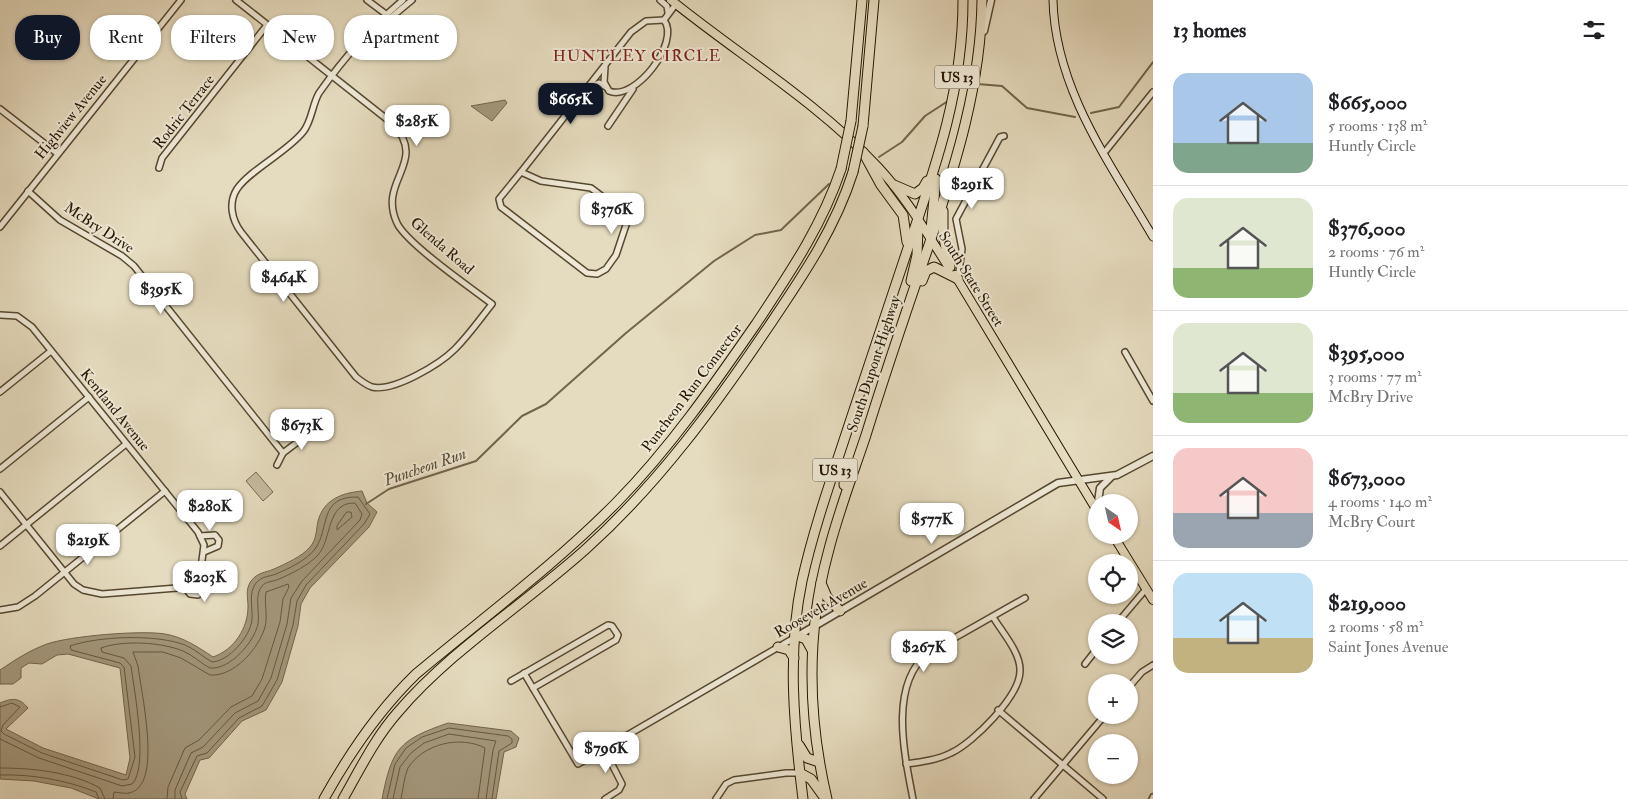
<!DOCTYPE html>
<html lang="en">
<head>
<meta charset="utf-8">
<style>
	body { margin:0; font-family:"IM FELL Double Pica",serif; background:#f2f2f2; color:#202124; height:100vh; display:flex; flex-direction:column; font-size:19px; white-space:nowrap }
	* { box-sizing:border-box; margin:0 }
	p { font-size:16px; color:#757577 }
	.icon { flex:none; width:28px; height:28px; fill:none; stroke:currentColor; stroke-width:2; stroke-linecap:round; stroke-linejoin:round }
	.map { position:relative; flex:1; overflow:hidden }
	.drawer { display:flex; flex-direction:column; background:#fff; width:475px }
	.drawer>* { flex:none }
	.top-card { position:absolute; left:15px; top:15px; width:475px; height:45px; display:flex; gap:10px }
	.needle { width:32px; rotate:146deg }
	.fabs { position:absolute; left:1088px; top:494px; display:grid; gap:10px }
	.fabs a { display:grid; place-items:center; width:50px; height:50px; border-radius:50%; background:#fff; box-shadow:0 1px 4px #0004; font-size:25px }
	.price { position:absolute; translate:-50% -42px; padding:0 11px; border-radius:10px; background:#fff; color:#222; font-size:16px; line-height:32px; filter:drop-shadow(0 1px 2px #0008) }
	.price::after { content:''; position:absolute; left:50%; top:30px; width:15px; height:11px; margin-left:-8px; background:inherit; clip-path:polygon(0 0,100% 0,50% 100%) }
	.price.current { background:#111827; color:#fff }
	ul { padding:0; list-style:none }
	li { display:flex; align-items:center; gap:15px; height:125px; padding:0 20px }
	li+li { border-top:1px solid #e0e0e0 }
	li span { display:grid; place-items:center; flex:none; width:140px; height:100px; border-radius:15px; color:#555 }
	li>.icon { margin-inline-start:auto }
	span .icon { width:60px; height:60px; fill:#fffc; stroke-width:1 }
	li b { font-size:21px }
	h2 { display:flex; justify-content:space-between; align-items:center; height:60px; padding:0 20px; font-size:21px }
	.pill { padding:0 18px; border-radius:20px; background:#fff; box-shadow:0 1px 4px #0004; font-size:18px; line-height:45px }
	.pill.current { background:#111827; color:#fff }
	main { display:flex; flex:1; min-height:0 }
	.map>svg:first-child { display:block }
	.green { fill:#c5ba9e; stroke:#76684f }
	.water { fill:#a4987d; stroke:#72644b }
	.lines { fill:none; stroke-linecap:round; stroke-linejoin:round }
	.shore { stroke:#66583e; stroke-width:1 }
	.stream { stroke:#72644b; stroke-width:2 }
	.minor-casing { stroke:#564830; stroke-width:8 }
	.tertiary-casing { stroke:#564830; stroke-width:9 }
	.secondary-casing { stroke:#271700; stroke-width:9 }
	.primary-casing { stroke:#271700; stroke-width:10 }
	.trunk-casing { stroke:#271700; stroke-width:11 }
	.motorway-casing { stroke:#271700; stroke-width:11 }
	.minor { stroke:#eee8d5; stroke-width:5 }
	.tertiary { stroke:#eee8d5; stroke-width:6 }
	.secondary { stroke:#eee8d5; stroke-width:7 }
	.primary { stroke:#e5dbbe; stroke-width:8 }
	.trunk { stroke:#e5dbbe; stroke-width:9 }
	.motorway { stroke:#e5dbbe; stroke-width:9 }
	.motorway-bridge-casing { stroke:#271700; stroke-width:11; stroke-linecap:butt }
	.motorway-bridge { stroke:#e5dbbe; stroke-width:9 }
	.labels { text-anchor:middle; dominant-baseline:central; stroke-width:4; stroke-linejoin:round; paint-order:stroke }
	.shield { fill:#eee8d5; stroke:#635640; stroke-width:1 }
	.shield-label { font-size:14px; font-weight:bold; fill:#271700 }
	.street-label { font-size:15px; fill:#271700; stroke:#eee8d5 }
	.neighbourhood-label { font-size:16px; letter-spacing:1px; fill:#7a1f14; stroke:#eee8d5 }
	.water-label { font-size:16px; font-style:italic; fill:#594b32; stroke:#eee8d5 }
</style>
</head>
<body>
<main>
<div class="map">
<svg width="1153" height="799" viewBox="0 0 1153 799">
	<rect width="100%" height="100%" fill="#e5dbbe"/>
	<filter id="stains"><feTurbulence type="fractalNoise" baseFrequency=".004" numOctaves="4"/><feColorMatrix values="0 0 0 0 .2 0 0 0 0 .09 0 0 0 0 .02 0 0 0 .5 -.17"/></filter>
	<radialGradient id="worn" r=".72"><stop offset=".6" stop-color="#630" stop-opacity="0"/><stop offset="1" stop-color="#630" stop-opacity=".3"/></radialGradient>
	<path class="green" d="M256,472L273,492L263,501L246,481Z"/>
	<g class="water">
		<path d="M505,100L507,103L492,121L471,106Z"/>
		<path d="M362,491L367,503L377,512L369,527L310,588L301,604L298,626L282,682L266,710L242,721L209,758L200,760L185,794L187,799H99L71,788L34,781L0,779V703C12,698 19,697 28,708L6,729L43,748L126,775L130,758L120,668L68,654L57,655L42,664L29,663L21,668V678L13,684H0V670C15,660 30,650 47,644C70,636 141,630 165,634C183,637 198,647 213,657C234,650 248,628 248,607C248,597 245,590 251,581C258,572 265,573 274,569C285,564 303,556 310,547C317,539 316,530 318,521C324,499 342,493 362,491Z"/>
		<path d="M448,723L511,731L519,738L516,747L504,752L496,799H382C392,748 399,740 448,723Z"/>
	</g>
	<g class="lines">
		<g class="shore">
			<path d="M347,512H351L352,517L337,530V526Z"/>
			<path d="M0,707L12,703L20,707L3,725L1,731L4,734L42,753L123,780L128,779L135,757L124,667L120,663L71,650L70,646C99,636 156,634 185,645C195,649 203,657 212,662C229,661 250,637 252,620C253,608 248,593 256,583C262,576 268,577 276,574C288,569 307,560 315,549C330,529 318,496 358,497L370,514L364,524L306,585L297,601L293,625L277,680L262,706L239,718L207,753L197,756L180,792L182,799"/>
			<path d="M0,739L39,758L122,786L132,784C149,768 134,689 131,666L124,658L102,652L101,648C123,640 161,642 183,651C193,655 200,663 210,668C230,670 254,642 258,624C260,612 254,595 262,586C266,581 273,582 279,579C291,574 309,565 318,555C332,540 326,502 355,503L362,514L360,520L302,581L291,598L287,624L271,678L258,701L235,713L203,747L191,753L175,790V799"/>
			<path d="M0,768C33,768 71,772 100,788L105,799"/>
			<path d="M0,775C32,774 66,780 96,792L99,799"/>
			<path d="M113,799L114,792C122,793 129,795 136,790C160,774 141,691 138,666L133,652H163L181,658L210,675C234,677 259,648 265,627C268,616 264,603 266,592L288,584L289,587L283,599L280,622L262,679L252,696L231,707L199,740L185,748L168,787L167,799"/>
			<path d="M387,799L395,764L406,748L422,737L449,728L508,736L512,739V743L499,751L492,799"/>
			<path d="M393,799L400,767L411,753L424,743L449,734L496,741L493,750L486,799"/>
			<path d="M401,799C403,790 404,777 408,768C423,744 460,735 485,748L478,799"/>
		</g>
		<g class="stream">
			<path d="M977,84L1002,86L1027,108L1075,117"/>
			<path d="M1091,113L1119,107L1153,62"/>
			<path d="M879,157L902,142L925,116L948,101"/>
			<path d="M366,504L389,489L476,461L522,416L546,404L626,333L714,261L755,235L781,230L829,184"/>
		</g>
		<g class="minor-casing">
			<g id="minor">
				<path d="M236,0L393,124C429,163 377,180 397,223C406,243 471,288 492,304C480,319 469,335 455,349C440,364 394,392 372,387C366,385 361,381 356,377L241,232C232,220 228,203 237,189C250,170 287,152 303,132C312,121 312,105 319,93C343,59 371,27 403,0"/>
				<path d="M367,0L387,15"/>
				<path d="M660,0L667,6L668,13"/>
				<path d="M664,20L676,4"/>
				<path d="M364,40L412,0"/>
				<path d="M605,67L604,82L609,91C635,102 681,42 664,20"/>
				<path d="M590,86L599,83L606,87"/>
				<path d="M0,109L58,154"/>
				<path d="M608,126L633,89"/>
				<path d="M1104,153L1153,92"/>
				<path d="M159,168L162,158L267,25"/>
				<path d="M521,172L541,181L591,188L624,213L627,222L616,255L606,269L597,274L587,273L501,207L499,199Z"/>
				<path d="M521,172L631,32L646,21L664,20"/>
				<path d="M28,191L60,220L122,256L134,266L283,453"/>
				<path d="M0,227L181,0"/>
				<path d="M958,279L962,249L956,219L1000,137L1004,136"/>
				<path d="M0,315L17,316L32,327L198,532L204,545L201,568L192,579L177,588L102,594L83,590L74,584L0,492"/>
				<path d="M1125,352L1153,401"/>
				<path d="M0,392L51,351"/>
				<path d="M277,465L283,453L316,428"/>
				<path d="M0,469L89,397"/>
				<path d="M200,536L215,535L219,540L218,546L204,552"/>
				<path d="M0,546L126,444"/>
				<path d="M183,585L190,594L198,595L203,589L195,576"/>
				<path d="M0,610L18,607L35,596L165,491"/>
				<path d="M1118,622L1146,589"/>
				<path d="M1085,664L1096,650"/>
				<path d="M524,673L578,764L794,638"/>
				<path d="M511,681L608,625L612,626L618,635L616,640L533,688"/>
				<path d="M1129,687L1142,672L1153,665"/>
				<path d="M998,710L1103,799"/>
				<path d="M604,749L622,784L619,790L605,799"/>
				<path d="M906,764C921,762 937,760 951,753C973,743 1020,696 1020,671C1021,653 1002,632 993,617"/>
				<path d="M716,799L726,784L734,780L786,773H800"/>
				<path d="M913,799C905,757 888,685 928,653L1025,598"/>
				<path d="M1034,799L1105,715"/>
				<path d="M1152,799L1153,797"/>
			</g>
		</g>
		<g class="tertiary-casing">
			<g id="tertiary">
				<path d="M984,31L991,0"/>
				<path d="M1098,502L1100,488L1111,477"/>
				<path d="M796,637L1058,483L1117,475L1153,456"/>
			</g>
		</g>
		<g class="secondary-casing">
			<path id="secondary" d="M1053,0C1055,89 1110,163 1153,237"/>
		</g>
		<g class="primary-casing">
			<g id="primary">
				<path d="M671,0C739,55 817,102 878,167C906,197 926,232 948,266"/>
				<path d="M955,275L1096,509"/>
				<path d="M1113,535L1153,600"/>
			</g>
		</g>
		<g class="trunk-casing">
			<g id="trunk">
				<path d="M863,152L881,185L903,215L907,242"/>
				<path d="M894,185L915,194L923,188L927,181"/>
				<path d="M943,211V234L950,267"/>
				<path d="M931,229L936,179"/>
				<path d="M911,281L917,255L918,227"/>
				<path d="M922,281L926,271L934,267L958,279"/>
				<path d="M837,462L845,467L844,485"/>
				<path d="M821,583L827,597L840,611"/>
				<path d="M798,636L806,639L812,650"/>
				<path d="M778,647L789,650L794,658"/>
				<path d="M799,745L807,758L819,762"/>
				<path d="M800,773L811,779L824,797"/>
				<path d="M803,799C794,727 787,652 802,581C814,527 833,474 850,422C870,363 889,304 909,245C937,163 963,88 963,0"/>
				<path d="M827,799C808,718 806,634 828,553C838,513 853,474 866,435C886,370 908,306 930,242C956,163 981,84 982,0"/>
			</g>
		</g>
		<g class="motorway-casing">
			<g id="motorway">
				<path d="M851,121L862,0"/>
				<path d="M863,126L874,0"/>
				<path d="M324,799C350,752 378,711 416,674C484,617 555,565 617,502C670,448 713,386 756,324C789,274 822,226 841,169"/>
				<path d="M343,799C360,769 375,738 398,712C452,649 525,604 587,548C659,483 715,406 769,326C802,277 835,229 853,172"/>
			</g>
		</g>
		<use href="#minor" class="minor"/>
		<use href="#tertiary" class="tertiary"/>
		<use href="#secondary" class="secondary"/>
		<use href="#primary" class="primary"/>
		<use href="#trunk" class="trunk"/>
		<use href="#motorway" class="motorway"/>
		<g class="motorway-bridge-casing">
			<g id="motorway-bridge">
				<path d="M841,169L851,121"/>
				<path d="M853,172L863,126"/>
			</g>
		</g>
		<use href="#motorway-bridge" class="motorway-bridge"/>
	</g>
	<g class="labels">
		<g class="shield">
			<rect x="934.5" y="65.5" width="45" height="23" rx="4"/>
			<rect x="812.5" y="458.5" width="45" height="23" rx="4"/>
		</g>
		<g class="shield-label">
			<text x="957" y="77">US 13</text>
			<text x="835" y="470">US 13</text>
		</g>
		<g class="street-label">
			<text transform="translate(184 112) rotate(-52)">Rodric Terrace</text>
			<text transform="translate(71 117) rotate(-51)">Highview Avenue</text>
			<text transform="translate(99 228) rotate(33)">McBry Drive</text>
			<text transform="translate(442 246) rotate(41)">Glenda Road</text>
			<text transform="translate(971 279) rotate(58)">South State Street</text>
			<text transform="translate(874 364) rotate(-72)">South Dupont Highway</text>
			<text transform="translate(692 388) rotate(-53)">Puncheon Run Connector</text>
			<text transform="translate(115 410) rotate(51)">Kentland Avenue</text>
			<text transform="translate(821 608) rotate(-30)">Roosevelt Avenue</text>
		</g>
		<g class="neighbourhood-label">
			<text x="637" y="56">HUNTLEY CIRCLE</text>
		</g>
		<g class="water-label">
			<text transform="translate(425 467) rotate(-19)">Puncheon Run</text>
		</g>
	</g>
	<rect width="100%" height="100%" filter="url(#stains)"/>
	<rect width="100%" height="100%" fill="url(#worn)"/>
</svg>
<div class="fabs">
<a><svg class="needle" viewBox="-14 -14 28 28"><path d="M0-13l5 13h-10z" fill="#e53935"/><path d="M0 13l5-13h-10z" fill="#757577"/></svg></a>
<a><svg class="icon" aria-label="locate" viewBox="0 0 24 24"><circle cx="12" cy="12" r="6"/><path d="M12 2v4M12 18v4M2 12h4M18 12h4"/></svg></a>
<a><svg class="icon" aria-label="layers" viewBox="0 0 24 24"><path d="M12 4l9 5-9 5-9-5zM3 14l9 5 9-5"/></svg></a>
<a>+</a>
<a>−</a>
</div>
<b class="price current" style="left:571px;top:125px">$665K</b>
<b class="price" style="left:417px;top:147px">$285K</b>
<b class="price" style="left:972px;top:210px">$291K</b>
<b class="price" style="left:612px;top:235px">$376K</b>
<b class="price" style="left:284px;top:303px">$464K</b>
<b class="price" style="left:161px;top:315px">$395K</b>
<b class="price" style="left:302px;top:451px">$673K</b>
<b class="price" style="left:210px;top:532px">$280K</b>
<b class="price" style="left:932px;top:545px">$577K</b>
<b class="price" style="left:88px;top:566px">$219K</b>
<b class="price" style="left:205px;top:603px">$203K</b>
<b class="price" style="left:924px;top:673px">$267K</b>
<b class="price" style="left:606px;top:774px">$796K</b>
<div class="top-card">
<a class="pill current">Buy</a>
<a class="pill">Rent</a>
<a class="pill">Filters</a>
<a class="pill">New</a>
<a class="pill">Apartment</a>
</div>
</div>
<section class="drawer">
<h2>13 homes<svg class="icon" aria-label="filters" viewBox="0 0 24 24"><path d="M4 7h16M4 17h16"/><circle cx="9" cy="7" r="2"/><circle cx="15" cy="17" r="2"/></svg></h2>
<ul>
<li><span style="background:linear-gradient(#a9c7e8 70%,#7fa58c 0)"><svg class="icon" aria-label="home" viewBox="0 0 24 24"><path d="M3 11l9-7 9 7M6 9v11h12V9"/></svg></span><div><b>$665,000</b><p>5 rooms · 138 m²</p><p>Huntly Circle</p></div></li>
<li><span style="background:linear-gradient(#dfe7d0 70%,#8fb573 0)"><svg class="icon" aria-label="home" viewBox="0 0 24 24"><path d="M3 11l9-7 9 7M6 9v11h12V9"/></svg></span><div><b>$376,000</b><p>2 rooms · 76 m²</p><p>Huntly Circle</p></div></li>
<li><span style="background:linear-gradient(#dfe7d0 70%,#8fb573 0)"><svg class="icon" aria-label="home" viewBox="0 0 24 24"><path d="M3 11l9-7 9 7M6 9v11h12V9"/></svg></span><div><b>$395,000</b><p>3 rooms · 77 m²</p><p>McBry Drive</p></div></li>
<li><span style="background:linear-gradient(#f6c9c9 65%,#9aa5b1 0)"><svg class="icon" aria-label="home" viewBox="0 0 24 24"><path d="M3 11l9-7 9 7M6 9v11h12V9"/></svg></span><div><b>$673,000</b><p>4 rooms · 140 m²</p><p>McBry Court</p></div></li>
<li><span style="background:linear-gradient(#bfe0f5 65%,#c2b280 0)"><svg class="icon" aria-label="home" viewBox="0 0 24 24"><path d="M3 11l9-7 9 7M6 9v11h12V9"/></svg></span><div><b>$219,000</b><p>2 rooms · 58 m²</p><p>Saint Jones Avenue</p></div></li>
</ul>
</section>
</main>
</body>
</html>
